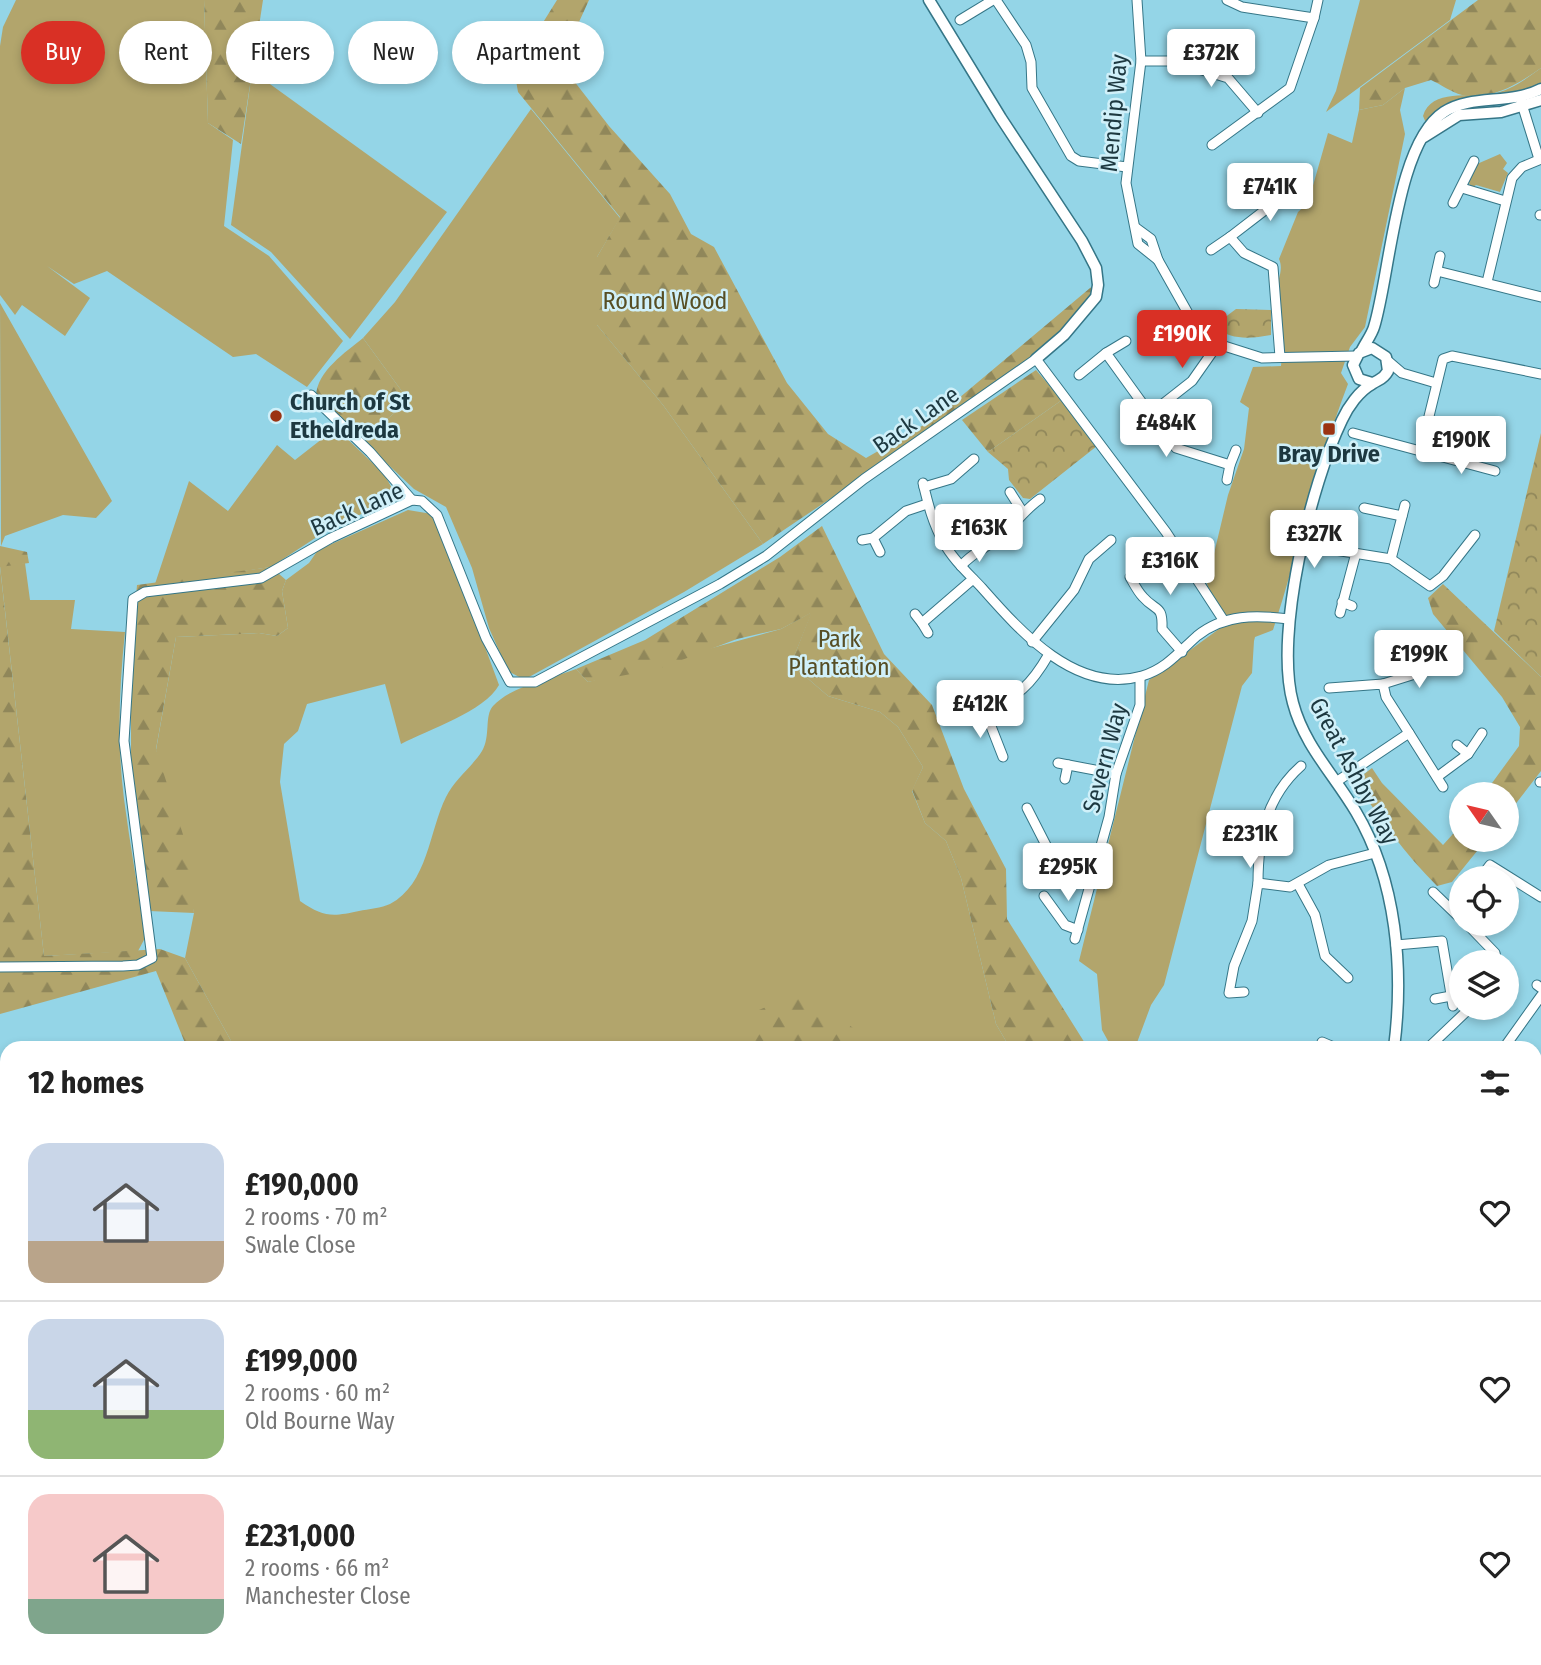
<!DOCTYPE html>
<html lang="en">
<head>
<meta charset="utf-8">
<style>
	body { margin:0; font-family:"Fira Sans Condensed",sans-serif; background:#f6f6f6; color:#222; height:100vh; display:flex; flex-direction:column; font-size:26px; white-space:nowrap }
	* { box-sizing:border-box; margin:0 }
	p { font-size:23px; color:#767676 }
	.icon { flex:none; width:38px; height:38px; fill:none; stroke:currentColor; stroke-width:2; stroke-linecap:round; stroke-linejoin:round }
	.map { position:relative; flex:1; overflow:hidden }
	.panel { position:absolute; left:0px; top:1041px; width:1542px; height:625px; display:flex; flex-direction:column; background:#fff; border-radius:21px 21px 0 0; box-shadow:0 4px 10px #0003 }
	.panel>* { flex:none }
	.hud { position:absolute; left:21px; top:21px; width:700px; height:63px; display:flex; gap:14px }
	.needle { width:46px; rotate:304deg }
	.buttons { position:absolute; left:1449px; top:782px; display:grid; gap:14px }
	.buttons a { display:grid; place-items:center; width:70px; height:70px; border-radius:50%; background:#fff; box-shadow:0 4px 10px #0003; font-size:35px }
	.price { position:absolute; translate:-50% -60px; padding:0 16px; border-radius:7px; background:#fff; color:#222; font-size:23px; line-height:46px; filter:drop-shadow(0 2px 4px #0008) }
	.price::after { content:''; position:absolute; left:50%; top:42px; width:21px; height:16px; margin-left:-10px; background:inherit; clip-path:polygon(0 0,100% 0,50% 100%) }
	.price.selected { background:#d93025; color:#fff }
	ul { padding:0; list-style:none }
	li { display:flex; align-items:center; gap:21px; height:175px; padding:0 28px }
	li+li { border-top:2px solid #e0e0e0 }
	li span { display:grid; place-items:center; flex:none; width:196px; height:140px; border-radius:21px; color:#555 }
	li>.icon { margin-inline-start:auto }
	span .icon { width:84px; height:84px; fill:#fffc; stroke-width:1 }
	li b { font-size:30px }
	h2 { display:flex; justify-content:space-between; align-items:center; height:84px; padding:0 28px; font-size:30px }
	.tag { padding:0 24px; border-radius:32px; background:#fff; box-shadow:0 4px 10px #0003; font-size:24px; line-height:63px }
	.tag.selected { background:#d93025; color:#fff }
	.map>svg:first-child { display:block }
	.grass { fill:#b2a56c }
	.forest { fill:url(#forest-firs) }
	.park { fill:url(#park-crowns) }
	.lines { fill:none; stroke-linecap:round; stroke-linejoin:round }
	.minor-casing { stroke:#357687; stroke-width:11 }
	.tertiary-casing { stroke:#357687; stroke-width:13 }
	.minor { stroke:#fff; stroke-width:9 }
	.tertiary { stroke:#fff; stroke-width:10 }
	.poi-dot { fill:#9b3312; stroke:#d0f0f9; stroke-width:2.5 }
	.labels { text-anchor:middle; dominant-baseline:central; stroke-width:5; stroke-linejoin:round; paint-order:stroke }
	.street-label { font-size:24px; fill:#1d3840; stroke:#d0f0f9 }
	.park-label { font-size:24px; fill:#574e24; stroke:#d0f0f9 }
	.poi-label { font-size:24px; font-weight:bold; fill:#1d3840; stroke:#d0f0f9; text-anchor:start }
</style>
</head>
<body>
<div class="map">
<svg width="1541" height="1665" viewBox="0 0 1541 1665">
	<defs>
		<pattern id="forest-firs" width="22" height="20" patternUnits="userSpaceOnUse" patternTransform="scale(1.75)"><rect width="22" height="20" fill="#b2a56c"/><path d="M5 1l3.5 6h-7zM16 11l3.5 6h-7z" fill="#90875a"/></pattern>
		<pattern id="park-crowns" width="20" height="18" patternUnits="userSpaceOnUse" patternTransform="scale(1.75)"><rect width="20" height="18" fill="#b2a56c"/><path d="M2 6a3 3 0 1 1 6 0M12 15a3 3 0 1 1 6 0" fill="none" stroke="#90875a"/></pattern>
	</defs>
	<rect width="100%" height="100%" fill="#94d5e7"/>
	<g class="grass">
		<path d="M16,0H204L208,123L233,140L224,226L269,256L343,341L307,387L256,354L233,357L107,271L74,284L47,266L90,298L65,336L22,305L15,315L0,295V46L3,27Z"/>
		<path d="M1360,0H1456L1450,20L1326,112L1336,91Z"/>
		<path d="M1187,34L1208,36V67L1184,59Z"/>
		<path d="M1541,68V86L1487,100L1426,123L1423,116C1431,88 1471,98 1492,94C1511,90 1526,79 1541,68Z"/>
		<path d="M252,71L447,212L350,339L271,252L231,225Z"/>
		<path d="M1405,88L1400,110L1405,134L1365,327L1350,347L1341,373L1348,384C1317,464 1300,548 1273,630L1255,637L1254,641L1252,673L1242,686L1164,985L1151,1005L1135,1048H1112L1102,1030L1097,974L1079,961L1149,680L1223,626L1213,610L1207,583L1228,495L1244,449L1249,408L1240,402L1253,367L1281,366C1284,340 1277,318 1277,292C1277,280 1284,270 1279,259L1298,212L1308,203L1328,133L1352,143L1359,110L1383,105Z"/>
		<path d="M531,109L620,218L597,257V325L663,405L763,544L684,592L529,677L521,678L508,671L489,628L472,568L446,507L414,489L362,440L409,401L363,338L395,302Z"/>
		<path d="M1500,154L1507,163L1503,169L1508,173L1500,192L1476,185L1471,188L1469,183L1477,164Z"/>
		<path d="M0,303L112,501L96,518L63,515L5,536L1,546Z"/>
		<path d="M336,428L384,474L397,497L326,531L271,567L155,584L189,481L228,511L277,445L295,460Z"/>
		<path d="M408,510L432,514L439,522L499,685C485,711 428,730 401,744L385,684L307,704L298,731L284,744L280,782L300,901C323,917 332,917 359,911C368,909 382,908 390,904C428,884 429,831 446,797C455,779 472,767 482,751C491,736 484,716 493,706C511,686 551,679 576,669L588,682L781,629L812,612L791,664L828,696L880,712L898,727L923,767L912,791L925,823L946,841L961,878L996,1024L1010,1048H235L185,958L194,913L156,750L176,637L259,633L277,636L288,628L282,591L286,580L309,563L318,550Z"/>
		<path d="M25,563L30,600H75L71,629L125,632C119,688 117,744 124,799C130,846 139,892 145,938L138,951L44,956L0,566Z"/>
	</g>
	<g class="forest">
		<path d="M204,0H263L241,144L208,123Z"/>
		<path d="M557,0H589L564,55L567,72L609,126L670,194L691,234L714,247L787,383L828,434L866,458L934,419L1096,283V289L1056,337L980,398L763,544L663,405L597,325V257L620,217L518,92L514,69Z"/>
		<path d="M1478,0H1541V68C1518,84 1491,101 1462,95C1451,92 1440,84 1431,80L1405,88L1383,105L1359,110L1360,88Z"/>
		<path d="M363,338L409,401L362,440L316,396C317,371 346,352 363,338Z"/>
		<path d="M1036,370L1062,400L988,452L962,420Z"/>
		<path d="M822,526L884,654L932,705L964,789L1006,869L1007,919L1088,1048H1010L996,1024L961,878L946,841L925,823L912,790L923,767L898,727L880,712L828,696L791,664L811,613L781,629L737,639L658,669L588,682L576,669L645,640L780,557Z"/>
		<path d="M0,546L27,552L29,563L0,567L44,956L160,949L185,958L235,1048H187L156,971L0,1014Z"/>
		<path d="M271,567L286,580L282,591L288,628L277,636L259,633L176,637L156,749L186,844L194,913L149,911L131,788V652L137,585Z"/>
		<path d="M1443,584L1541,677V771L1507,815V794H1484L1519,746L1520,727L1502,697L1433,614L1428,598Z"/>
		<path d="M1372,768L1382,783L1443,845L1461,825V840H1486L1452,882L1437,886C1405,854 1380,819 1355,781Z"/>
		<path d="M803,990L861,1034L869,1048H746L759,1010Z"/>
	</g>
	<g class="park">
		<path d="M1236,309L1271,310V335C1248,339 1233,340 1212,327Z"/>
		<path d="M1062,400L1097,446L1030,499L1023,498L1009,480L1008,469L988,452Z"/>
		<path d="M1541,433V677L1494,631Z"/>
		<path d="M1535,1315L1541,1320V1665H1486L1479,1659H1535Z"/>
	</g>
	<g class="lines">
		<g class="minor-casing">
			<g id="minor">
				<path d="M996,0L1026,45L1031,62L1032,88L1071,156L1079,161L1127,167"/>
				<path d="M1137,0L1141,61L1126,183L1138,244L1158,260L1189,315L1218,344L1262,358L1356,356"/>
				<path d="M1227,0L1242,7L1314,18L1318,0"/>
				<path d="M960,20L993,0"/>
				<path d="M1141,61H1173L1228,78L1258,113"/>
				<path d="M1521,101L1539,159"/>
				<path d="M1212,145L1290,88L1314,18"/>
				<path d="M1462,188L1505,201"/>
				<path d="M1453,203L1474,161"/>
				<path d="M1540,215H1541"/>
				<path d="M1136,228L1151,239L1158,260"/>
				<path d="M1230,237L1295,187"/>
				<path d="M1211,250L1230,237L1244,253L1273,267L1280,357"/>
				<path d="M1437,271L1541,297"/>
				<path d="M1487,282L1512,178L1522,167L1541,159"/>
				<path d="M1434,283L1440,256"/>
				<path d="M1126,341L1106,353L1150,414L1192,381L1218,344"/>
				<path d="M1388,361L1402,373L1436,383"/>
				<path d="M1079,375L1106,353"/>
				<path d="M311,395L370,452L412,500"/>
				<path d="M1150,414L1176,448L1230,465L1236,450"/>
				<path d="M1353,433L1495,471"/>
				<path d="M1421,449L1443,359L1452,356L1541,374"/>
				<path d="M1227,480L1230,465"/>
				<path d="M923,483C928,504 933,524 944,543C953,560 969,574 982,588C1020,631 1076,695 1142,676C1166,669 1179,652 1197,636C1224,614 1256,615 1289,619"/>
				<path d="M924,487L951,479L974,459"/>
				<path d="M1010,492L1022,511"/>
				<path d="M1364,508L1402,516"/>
				<path d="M873,538L880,552"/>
				<path d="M862,540L873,538L906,511L927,504"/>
				<path d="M1304,545L1391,559L1430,586L1443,576L1475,535"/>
				<path d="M1391,559L1405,505"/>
				<path d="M961,566C973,552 986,548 1000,537C1015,525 1024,510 1040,499"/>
				<path d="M1130,577C1134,584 1138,592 1143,597C1156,612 1163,604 1162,629L1182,652"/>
				<path d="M1342,602L1352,606"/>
				<path d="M1340,613L1356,553"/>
				<path d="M915,614L922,623L973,579"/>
				<path d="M922,623L928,633"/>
				<path d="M1032,642L1074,590L1089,559L1111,540"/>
				<path d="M1383,684L1431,669"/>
				<path d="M1329,688L1383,684L1386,697L1409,733"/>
				<path d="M980,701L985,711C1019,695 1030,687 1049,654"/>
				<path d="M985,711L1003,757"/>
				<path d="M1457,745L1468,754"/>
				<path d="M1058,763L1116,774"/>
				<path d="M1437,777L1468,754L1482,733"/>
				<path d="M1065,779L1068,765"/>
				<path d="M1336,782L1409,733L1443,787"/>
				<path d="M1540,782H1541"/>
				<path d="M1027,808L1049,851L1096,865"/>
				<path d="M1045,867L1049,851"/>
				<path d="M1480,878L1490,865L1541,897"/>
				<path d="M1258,883C1258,838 1266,797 1301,766"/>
				<path d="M1298,884L1315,915L1325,956L1348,978"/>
				<path d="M1433,892L1461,919"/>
				<path d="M1044,896L1065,925L1078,930"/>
				<path d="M1467,924L1495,953L1497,962"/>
				<path d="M1075,939L1109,817L1116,774L1140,705V677"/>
				<path d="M1396,945L1442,941L1453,1006"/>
				<path d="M0,967L123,966L138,965L152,958L124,741L133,599L145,592L261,578L331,538L412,500L422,501L437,515L486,638L510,682H535L720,584L766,556L864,479L1036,359L1166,532L1224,621"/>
				<path d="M1537,985L1541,988"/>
				<path d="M1244,992L1229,993L1234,966L1252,921L1258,883L1290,887L1329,865L1375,853"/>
				<path d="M1435,999L1451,996"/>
				<path d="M1322,1042L1336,1048"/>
				<path d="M1506,1045L1541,996"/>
				<path d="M1428,1048L1470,1008"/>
				<path d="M1535,1096L1541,1097"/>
				<path d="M1535,1153L1541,1151"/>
				<path d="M1535,1278L1541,1270"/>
				<path d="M1375,1659L1380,1665"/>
			</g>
		</g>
		<g class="tertiary-casing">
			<g id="tertiary">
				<path d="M929,0L1001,118L1082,241L1096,268L1098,285L1096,297L1064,335L1036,359"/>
				<path d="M1424,137L1459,115L1501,112L1541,100"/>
				<path d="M1362,350C1366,342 1372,334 1374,327C1390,276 1396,143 1444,112C1472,94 1510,105 1541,89"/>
				<path d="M1372,383L1359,379L1353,365L1359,353L1372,348L1386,357L1388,371C1383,380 1379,379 1372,384C1359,391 1348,407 1342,420C1311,484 1274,634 1293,703C1304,745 1334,775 1356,812C1397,881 1404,970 1394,1048"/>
				<path d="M1464,1659L1470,1665"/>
			</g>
		</g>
		<use href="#minor" class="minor"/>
		<use href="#tertiary" class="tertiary"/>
	</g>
	<g class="poi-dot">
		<circle cx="276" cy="416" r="7"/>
		<rect x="1322" y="422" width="14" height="14" rx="3.5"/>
	</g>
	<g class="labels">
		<g class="street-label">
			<text transform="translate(1114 113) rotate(-85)">Mendip Way</text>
			<text transform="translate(916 420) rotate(-35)">Back Lane</text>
			<text transform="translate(357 509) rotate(-24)">Back Lane</text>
			<text transform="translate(1105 758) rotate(-75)">Severn Way</text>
			<text transform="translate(1354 771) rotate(62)">Great Ashby Way</text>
		</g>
		<g class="park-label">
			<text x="665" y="301">Round Wood</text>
			<text x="839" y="639">Park<tspan x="839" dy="28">Plantation</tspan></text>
		</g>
		<g class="poi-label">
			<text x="290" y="402">Church of St<tspan x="290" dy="28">Etheldreda</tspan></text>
			<text x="1329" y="454" text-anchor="middle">Bray Drive</text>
		</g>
	</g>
</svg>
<div class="buttons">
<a><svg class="needle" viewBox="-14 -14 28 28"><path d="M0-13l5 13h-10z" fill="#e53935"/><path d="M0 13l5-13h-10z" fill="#767676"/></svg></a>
<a><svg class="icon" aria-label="locate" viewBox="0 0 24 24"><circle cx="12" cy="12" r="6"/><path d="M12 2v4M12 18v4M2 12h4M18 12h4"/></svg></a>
<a><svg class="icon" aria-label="layers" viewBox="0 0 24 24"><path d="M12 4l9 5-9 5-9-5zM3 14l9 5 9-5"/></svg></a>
</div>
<b class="price" style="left:1211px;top:89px">£372K</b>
<b class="price" style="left:1270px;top:223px">£741K</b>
<b class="price selected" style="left:1182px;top:370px">£190K</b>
<b class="price" style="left:1166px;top:459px">£484K</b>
<b class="price" style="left:1461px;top:476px">£190K</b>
<b class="price" style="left:979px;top:564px">£163K</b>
<b class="price" style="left:1314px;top:570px">£327K</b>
<b class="price" style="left:1170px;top:597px">£316K</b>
<b class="price" style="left:1419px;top:690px">£199K</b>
<b class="price" style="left:980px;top:740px">£412K</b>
<b class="price" style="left:1250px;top:870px">£231K</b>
<b class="price" style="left:1068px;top:903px">£295K</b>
<div class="hud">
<a class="tag selected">Buy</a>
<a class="tag">Rent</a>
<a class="tag">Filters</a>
<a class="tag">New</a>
<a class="tag">Apartment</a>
</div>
<section class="panel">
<h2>12 homes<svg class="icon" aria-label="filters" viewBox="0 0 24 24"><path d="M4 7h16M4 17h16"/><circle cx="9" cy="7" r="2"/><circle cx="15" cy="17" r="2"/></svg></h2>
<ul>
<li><span style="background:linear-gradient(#c9d6e8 70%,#b9a48a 0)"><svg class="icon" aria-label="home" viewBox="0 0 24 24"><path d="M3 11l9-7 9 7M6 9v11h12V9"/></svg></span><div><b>£190,000</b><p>2 rooms · 70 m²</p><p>Swale Close</p></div><svg class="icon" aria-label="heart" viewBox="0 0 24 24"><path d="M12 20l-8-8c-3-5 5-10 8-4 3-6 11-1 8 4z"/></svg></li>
<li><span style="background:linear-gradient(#c9d6e8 65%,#8fb573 0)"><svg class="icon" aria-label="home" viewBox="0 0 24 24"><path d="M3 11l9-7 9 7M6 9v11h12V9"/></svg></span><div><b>£199,000</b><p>2 rooms · 60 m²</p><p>Old Bourne Way</p></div><svg class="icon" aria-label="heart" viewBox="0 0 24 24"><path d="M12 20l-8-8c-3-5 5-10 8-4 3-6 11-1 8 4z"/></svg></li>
<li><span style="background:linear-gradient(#f6c9c9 75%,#7fa58c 0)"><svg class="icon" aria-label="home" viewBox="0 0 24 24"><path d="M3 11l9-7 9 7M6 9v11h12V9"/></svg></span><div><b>£231,000</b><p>2 rooms · 66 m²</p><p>Manchester Close</p></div><svg class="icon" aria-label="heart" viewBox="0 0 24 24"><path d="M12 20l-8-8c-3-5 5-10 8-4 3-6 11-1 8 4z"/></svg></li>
</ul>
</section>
</div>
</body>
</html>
